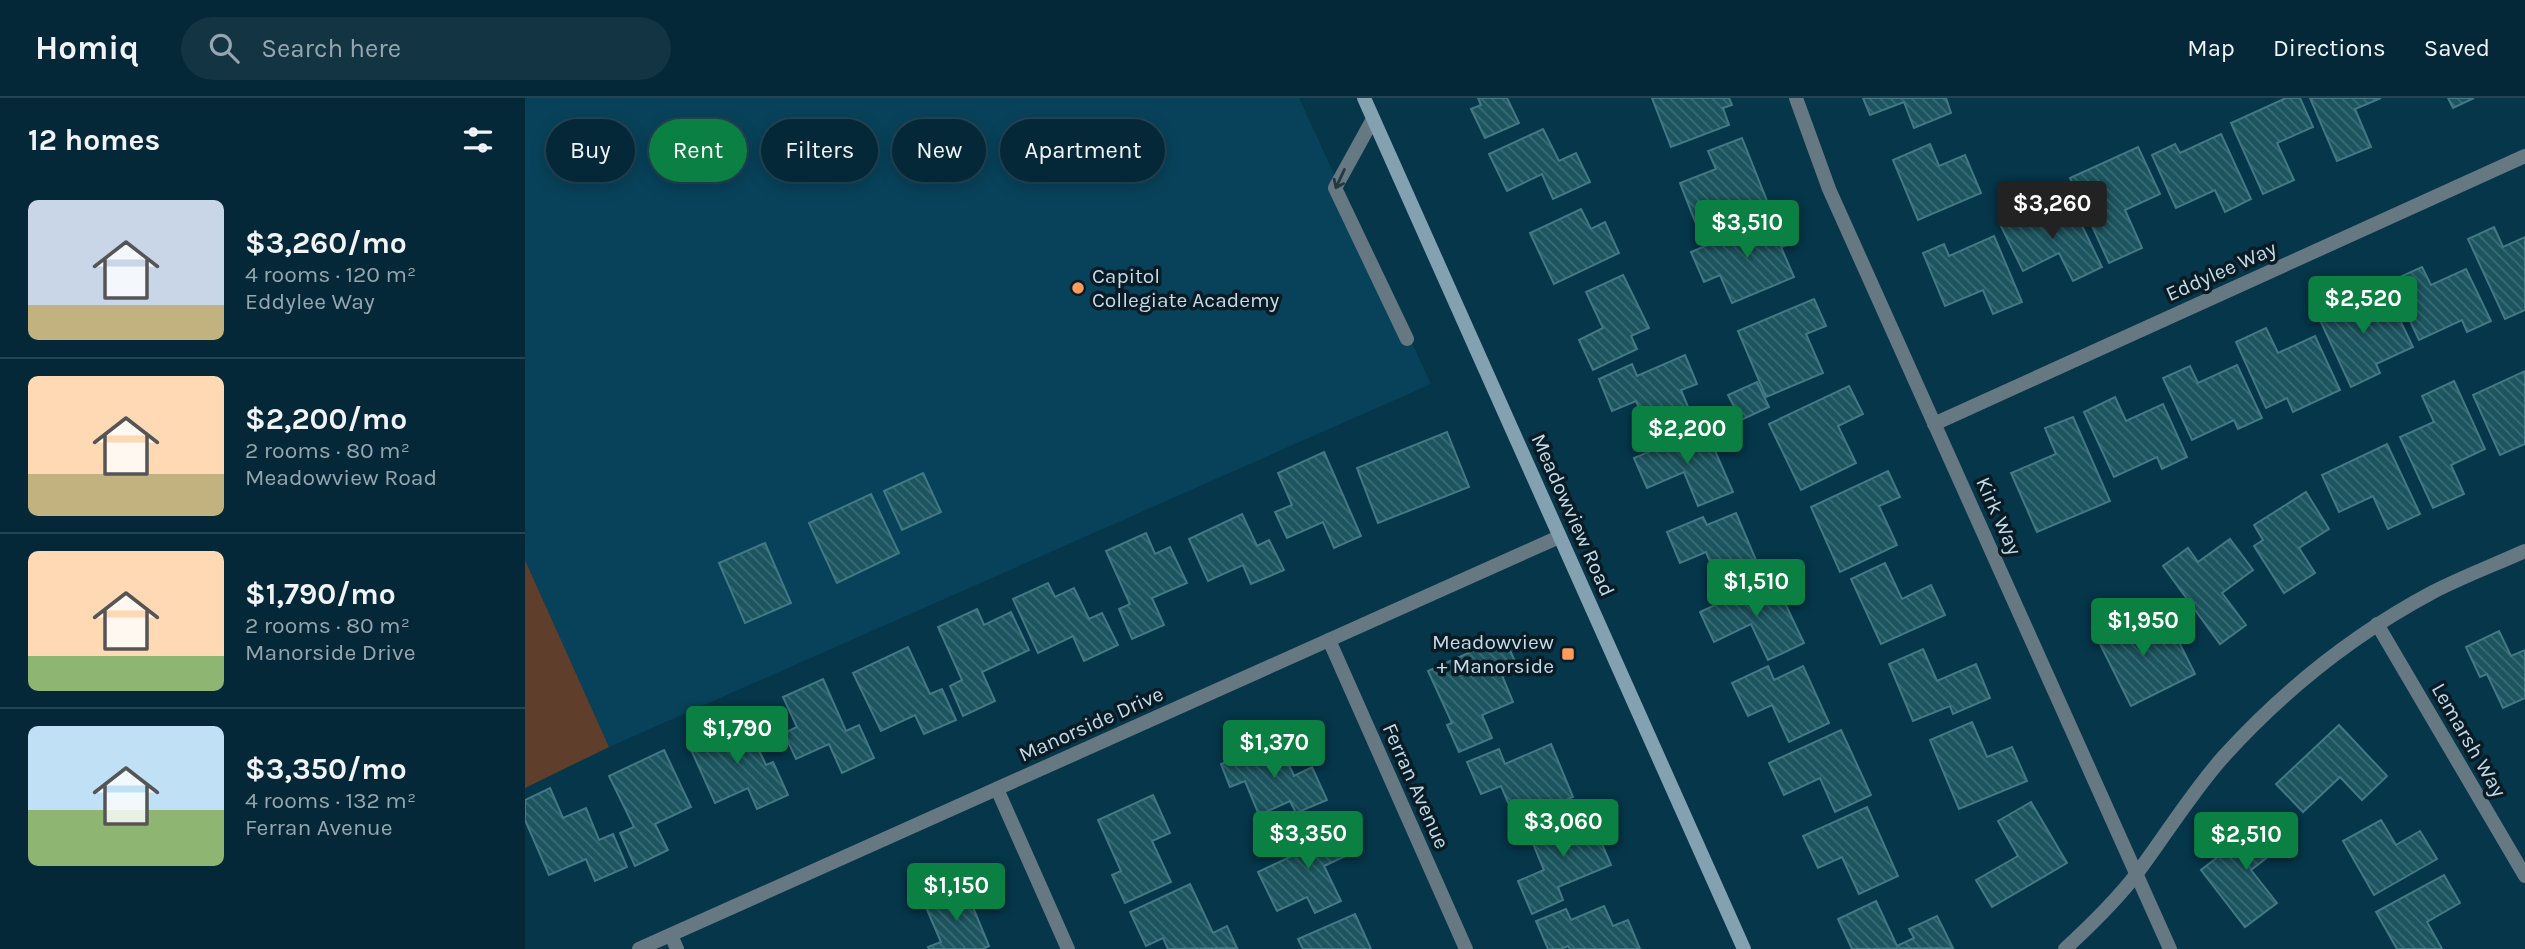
<!DOCTYPE html>
<html lang="en">
<head>
<meta charset="utf-8">
<style>
	body { margin:0; font-family:Karla,sans-serif; background:#123443; color:#f1f3f6; height:100vh; display:flex; flex-direction:column; font-size:26px; white-space:nowrap }
	* { box-sizing:border-box; margin:0 }
	p { font-size:23px; color:#97a6ae }
	.icon { flex:none; width:38px; height:38px; fill:none; stroke:currentColor; stroke-width:2; stroke-linecap:round; stroke-linejoin:round }
	.map { position:relative; flex:1; overflow:hidden }
	.sheet { display:flex; flex-direction:column; background:#042838; width:525px }
	.sheet>* { flex:none }
	.top-card { position:absolute; left:21px; top:21px; width:665px; height:63px; display:flex; gap:14px }
	.price { position:absolute; translate:-50% -60px; padding:0 16px; border-radius:7px; background:#0b8043; color:#fff; font-size:23px; line-height:46px; filter:drop-shadow(0 2px 4px #0008) }
	.price::after { content:''; position:absolute; left:50%; top:42px; width:21px; height:16px; margin-left:-10px; background:inherit; clip-path:polygon(0 0,100% 0,50% 100%) }
	.price.on { background:#222; color:#fff }
	ul { padding:0; list-style:none }
	li { display:flex; align-items:center; gap:21px; height:175px; padding:0 28px }
	li+li { border-top:2px solid #254453 }
	li span { display:grid; place-items:center; flex:none; width:196px; height:140px; border-radius:10px; color:#555 }
	li>.icon { margin-inline-start:auto }
	span .icon { width:84px; height:84px; fill:#fffc; stroke-width:1 }
	li b { font-size:30px }
	h2 { display:flex; justify-content:space-between; align-items:center; height:84px; padding:0 28px; font-size:30px }
	.tag { padding:0 24px; border-radius:32px; background:#042838; box-shadow:0 4px 18px #0003,0 0 0 2px #254453; font-size:24px; line-height:63px }
	.tag.on { background:#0b8043; color:#fff }
	header { display:flex; align-items:center; gap:42px; box-sizing:border-box; height:98px; padding:0 35px; background:#042838; border-bottom:2px solid #254453 }
	header strong { font-size:33px }
	nav { display:flex; gap:38px; margin-inline-start:auto; font-size:24px }
	.search { width:490px; height:63px; background:#123443; display:flex; align-items:center; gap:18px; box-sizing:border-box; padding:0 24px; border-radius:38px; color:#97a6ae; font-size:26px }
	main { display:flex; flex:1; min-height:0 }
	.map>svg:first-child { display:block }
	.built { fill:#08425a }
	.park { fill:#5f3f2c }
	.building { fill:url(#building-back-hatch); stroke:#437984; stroke-width:2 }
	.lines { fill:none; stroke-linecap:round; stroke-linejoin:round }
	.lane { stroke:#667882; stroke-width:14 }
	.street { stroke:#667882; stroke-width:14 }
	.secondary { stroke:#83a1b1; stroke-width:14 }
	.oneway { stroke:#253740 }
	.poi-dot { fill:#ff9b5b; stroke:#091b24; stroke-width:2.5 }
	.labels { text-anchor:middle; dominant-baseline:central; stroke-width:7; stroke-linejoin:round; paint-order:stroke }
	.street-label { font-size:21px; fill:#c4dbe7; stroke:#091b24 }
	.poi-label { font-size:21px; fill:#c4dbe7; stroke:#091b24; text-anchor:start }
</style>
</head>
<body>
<header>
<strong>Homiq</strong>
<div class="search"><svg class="icon" aria-label="search" viewBox="0 0 24 24"><circle cx="10" cy="10" r="6"/><path d="M15 15l6 6"/></svg>Search here</div>
<nav><a>Map</a><a>Directions</a><a>Saved</a></nav>
</header>
<main>
<section class="sheet">
<h2>12 homes<svg class="icon" aria-label="filters" viewBox="0 0 24 24"><path d="M4 7h16M4 17h16"/><circle cx="9" cy="7" r="2"/><circle cx="15" cy="17" r="2"/></svg></h2>
<ul>
<li><span style="background:linear-gradient(#c9d6e8 75%,#c2b280 0)"><svg class="icon" aria-label="home" viewBox="0 0 24 24"><path d="M3 11l9-7 9 7M6 9v11h12V9"/></svg></span><div><b>$3,260/mo</b><p>4 rooms · 120 m²</p><p>Eddylee Way</p></div></li>
<li><span style="background:linear-gradient(#ffd9b3 70%,#c2b280 0)"><svg class="icon" aria-label="home" viewBox="0 0 24 24"><path d="M3 11l9-7 9 7M6 9v11h12V9"/></svg></span><div><b>$2,200/mo</b><p>2 rooms · 80 m²</p><p>Meadowview Road</p></div></li>
<li><span style="background:linear-gradient(#ffd9b3 75%,#8fb573 0)"><svg class="icon" aria-label="home" viewBox="0 0 24 24"><path d="M3 11l9-7 9 7M6 9v11h12V9"/></svg></span><div><b>$1,790/mo</b><p>2 rooms · 80 m²</p><p>Manorside Drive</p></div></li>
<li><span style="background:linear-gradient(#bfe0f5 60%,#8fb573 0)"><svg class="icon" aria-label="home" viewBox="0 0 24 24"><path d="M3 11l9-7 9 7M6 9v11h12V9"/></svg></span><div><b>$3,350/mo</b><p>4 rooms · 132 m²</p><p>Ferran Avenue</p></div></li>
</ul>
</section>
<div class="map">
<svg width="2000" height="851" viewBox="0 0 2000 851">
	<defs>
		<pattern id="building-back-hatch" width="6" height="6" patternUnits="userSpaceOnUse" patternTransform="scale(1.75)"><rect width="6" height="6" fill="#1c555f"/><path d="M-1 5l2 2M0 0l6 6M5-1l2 2" fill="none" stroke="#3b6d76"/></pattern>
	</defs>
	<rect width="100%" height="100%" fill="#05364a"/>
	<path class="built" d="M0,0H774L906,286L84,649L0,462Z"/>
	<path class="park" d="M0,462L84,649L0,690Z"/>
	<g class="building">
		<path d="M953,0H982L994,25L960,40L946,11L956,7Z"/>
		<path d="M1127,0H1204L1207,7L1198,10L1204,27L1146,49Z"/>
		<path d="M1338,0H1421L1426,15L1389,30L1379,4L1345,17Z"/>
		<path d="M1761,0H1775L1788,29L1752,45L1769,82L1738,96L1706,25Z"/>
		<path d="M1785,0H1856L1830,11L1846,49L1812,63Z"/>
		<path d="M1923,0H1949L1928,10Z"/>
		<path d="M1018,31L1034,63L1051,55L1065,84L1028,101L1017,76L982,93L964,56Z"/>
		<path d="M1696,36L1726,101L1700,114L1690,92L1651,110L1627,57L1650,46L1655,55Z"/>
		<path d="M1217,40L1242,103L1173,131L1155,85L1191,71L1183,53Z"/>
		<path d="M1405,46L1414,68L1440,57L1456,95L1393,122L1368,62Z"/>
		<path d="M1613,49L1635,96L1600,112L1617,150L1584,165L1545,80Z"/>
		<path d="M1545,103L1577,169L1548,183L1534,155L1498,173L1475,126L1498,115L1502,123Z"/>
		<path d="M1056,111L1066,131L1080,124L1094,155L1029,186L1005,135Z"/>
		<path d="M1251,118L1263,147L1256,149L1269,179L1207,205L1195,177L1179,184L1166,154Z"/>
		<path d="M1969,129L1978,149L2000,139V212L1980,221L1943,141Z"/>
		<path d="M1469,138L1497,204L1468,216L1458,192L1420,208L1398,155L1419,146L1424,158Z"/>
		<path d="M1897,169L1906,187L1941,171L1966,223L1942,234L1937,222L1894,242L1866,183Z"/>
		<path d="M1098,177L1124,230L1106,238L1112,251L1068,272L1054,242L1078,230L1061,194Z"/>
		<path d="M1816,196L1826,217L1864,199L1888,249L1851,266L1855,275L1826,289L1789,209Z"/>
		<path d="M1289,201L1301,228L1281,236L1298,275L1241,299L1213,233Z"/>
		<path d="M1741,230L1753,255L1790,238L1815,292L1768,314L1762,300L1741,310L1711,244Z"/>
		<path d="M1160,257L1172,286L1156,292L1168,321L1127,339L1111,303L1087,313L1074,281L1107,266L1112,278Z"/>
		<path d="M1712,267L1737,320L1713,331L1709,322L1667,342L1638,280L1665,268L1673,285Z"/>
		<path d="M2000,273V346L1975,357L1948,297Z"/>
		<path d="M1929,283L1960,351L1926,367L1939,396L1908,410L1875,339L1909,324L1897,298Z"/>
		<path d="M1232,284L1244,309L1216,322L1203,297Z"/>
		<path d="M1324,288L1338,316L1313,328L1331,365L1276,392L1244,326Z"/>
		<path d="M1590,299L1601,323L1638,306L1662,359L1637,371L1632,359L1589,379L1559,314Z"/>
		<path d="M1548,319L1585,403L1512,434L1486,375L1531,356L1520,330Z"/>
		<path d="M1180,330L1208,394L1173,408L1159,374L1122,390L1109,360Z"/>
		<path d="M922,334L944,389L853,425L832,370Z"/>
		<path d="M1862,346L1895,416L1863,431L1848,398L1814,414L1797,377Z"/>
		<path d="M799,354L836,438L809,450L798,424L762,440L750,414L767,407L753,375Z"/>
		<path d="M1363,373L1375,399L1354,408L1372,447L1315,474L1286,409Z"/>
		<path d="M398,375L416,414L377,432L359,393Z"/>
		<path d="M1781,394L1804,431L1774,450L1790,475L1759,495L1729,448L1738,442L1729,427Z"/>
		<path d="M346,396L374,455L312,485L284,425Z"/>
		<path d="M1211,415L1236,474L1196,490L1181,454L1155,465L1142,434L1178,419L1182,427Z"/>
		<path d="M717,416L732,448L744,442L759,472L726,486L718,467L683,483L664,441Z"/>
		<path d="M621,435L630,456L645,449L662,485L627,500L639,527L607,541L594,511L605,506L581,453Z"/>
		<path d="M1705,441L1728,472L1697,495L1721,527L1695,546L1638,468L1663,450L1673,464Z"/>
		<path d="M240,445L266,505L220,525L194,465Z"/>
		<path d="M1360,465L1377,501L1406,487L1420,517L1356,546L1326,481Z"/>
		<path d="M1248,480L1279,545L1243,562L1226,526L1189,544L1175,514Z"/>
		<path d="M523,485L530,499L549,490L564,521L577,515L593,547L559,563L548,538L513,555L488,501Z"/>
		<path d="M452,511L459,527L486,514L504,552L457,574L470,603L438,618L425,588L437,582L413,529Z"/>
		<path d="M1598,515L1611,541L1644,524L1670,576L1606,608L1567,530Z"/>
		<path d="M1974,533L1986,558L2000,552V600L1978,610L1962,576L1955,579L1941,549Z"/>
		<path d="M979,539L992,568L976,575L988,604L957,617L967,640L934,654L922,627L927,625L903,573Z"/>
		<path d="M383,549L405,596L417,591L431,622L399,636L390,617L356,633L328,575Z"/>
		<path d="M1398,551L1412,583L1451,566L1465,600L1428,616L1425,608L1388,623L1364,566Z"/>
		<path d="M1243,568L1249,582L1278,568L1304,625L1264,644L1247,607L1223,618L1207,585Z"/>
		<path d="M298,581L321,633L334,627L349,660L317,675L304,646L271,661L259,635L272,629L258,599Z"/>
		<path d="M219,621L241,667L248,664L263,697L232,711L223,690L190,705L164,647Z"/>
		<path d="M1447,624L1462,659L1487,649L1502,683L1434,711L1405,642Z"/>
		<path d="M1814,627L1862,678L1837,702L1815,679L1778,714L1751,686Z"/>
		<path d="M1316,632L1346,697L1310,714L1295,680L1259,697L1244,665Z"/>
		<path d="M753,642L769,678L787,669L802,702L771,715L765,703L734,717L720,683L705,689L696,666Z"/>
		<path d="M1026,646L1048,699L991,723L976,688L956,696L942,664L974,651L980,666Z"/>
		<path d="M139,652L166,709L130,726L143,752L110,768L95,735L109,729L84,678Z"/>
		<path d="M25,690L38,720L61,710L74,742L88,736L102,769L70,783L61,761L24,777L0,722V702Z"/>
		<path d="M628,697L645,735L627,743L646,784L600,805L587,777L596,773L573,722Z"/>
		<path d="M1506,704L1542,765L1467,809L1451,782L1493,758L1473,723Z"/>
		<path d="M1342,709L1373,778L1334,796L1317,759L1293,770L1278,738Z"/>
		<path d="M1062,711L1086,767L1033,789L1038,802L1007,816L993,783L1019,772L1004,736Z"/>
		<path d="M1746,718L1765,742L1726,772L1752,805L1720,829L1676,772Z"/>
		<path d="M811,722L827,755L799,768L816,803L790,815L782,799L752,813L733,774L786,749L780,737Z"/>
		<path d="M1856,722L1871,747L1895,733L1912,761L1849,797L1818,743Z"/>
		<path d="M1919,777L1935,805L1902,824L1917,851H1872L1851,814Z"/>
		<path d="M665,786L688,835L702,828L712,850L643,851L638,840L621,848L605,814Z"/>
		<path d="M440,790L464,848L458,851H404L403,849L416,844L400,807Z"/>
		<path d="M1351,803L1372,848L1389,840L1384,831L1412,818L1428,850L1327,851L1313,821Z"/>
		<path d="M1079,808L1088,828L1103,822L1115,851H1045L1043,848L1036,851H1023L1011,823L1041,811L1046,822Z"/>
		<path d="M830,816L846,851H778L773,841Z"/>
	</g>
	<g class="lines">
		<path class="lane" d="M848,21L810,90L882,241"/>
		<g class="street">
			<path d="M1271,0L1304,91L1645,851"/>
			<path d="M1409,326L2000,58"/>
			<path d="M1852,526L2000,778"/>
			<path d="M804,542L941,851"/>
			<path d="M472,691L543,851"/>
			<path d="M146,837L152,851"/>
			<path d="M114,851L1034,439"/>
			<path d="M1540,851C1566,827 1592,802 1613,774C1642,735 1667,694 1699,658C1759,592 1829,536 1908,494C1937,479 1969,467 2000,453"/>
		</g>
		<path class="secondary" d="M839,0L1219,851"/>
	</g>
	<defs><path id="oneway-shaft" d="M-6 0H5M1.5-3L5.5 0L1.5 3" fill="none" stroke-width="1.6" stroke-linecap="round" stroke-linejoin="round" transform="scale(1.75)"/></defs>
	<use class="oneway" href="#oneway-shaft" transform="translate(815 81) rotate(115)"/>
	<g class="poi-dot">
		<circle cx="553" cy="190" r="7"/>
		<rect x="1036" y="549" width="14" height="14" rx="3.5"/>
	</g>
	<g class="labels">
		<g class="street-label">
			<text transform="translate(1696 173) rotate(-24)">Eddylee Way</text>
			<text transform="translate(1048 417) rotate(66)">Meadowview Road</text>
			<text transform="translate(1474 418) rotate(66)">Kirk Way</text>
			<text transform="translate(566 626) rotate(-24)">Manorside Drive</text>
			<text transform="translate(1944 642) rotate(60)">Lemarsh Way</text>
			<text transform="translate(891 688) rotate(66)">Ferran Avenue</text>
		</g>
		<g class="poi-label">
			<text x="567" y="178">Capitol<tspan x="567" dy="24">Collegiate Academy</tspan></text>
			<text x="1029" y="544" text-anchor="end">Meadowview<tspan x="1029" dy="24">+ Manorside</tspan></text>
		</g>
	</g>
</svg>
<b class="price on" style="left:1527px;top:143px">$3,260</b>
<b class="price" style="left:1222px;top:162px">$3,510</b>
<b class="price" style="left:1838px;top:238px">$2,520</b>
<b class="price" style="left:1162px;top:368px">$2,200</b>
<b class="price" style="left:1231px;top:521px">$1,510</b>
<b class="price" style="left:1618px;top:560px">$1,950</b>
<b class="price" style="left:212px;top:668px">$1,790</b>
<b class="price" style="left:749px;top:682px">$1,370</b>
<b class="price" style="left:1038px;top:761px">$3,060</b>
<b class="price" style="left:783px;top:773px">$3,350</b>
<b class="price" style="left:1721px;top:774px">$2,510</b>
<b class="price" style="left:431px;top:825px">$1,150</b>
<div class="top-card">
<a class="tag">Buy</a>
<a class="tag on">Rent</a>
<a class="tag">Filters</a>
<a class="tag">New</a>
<a class="tag">Apartment</a>
</div>
</div>
</main>
</body>
</html>
